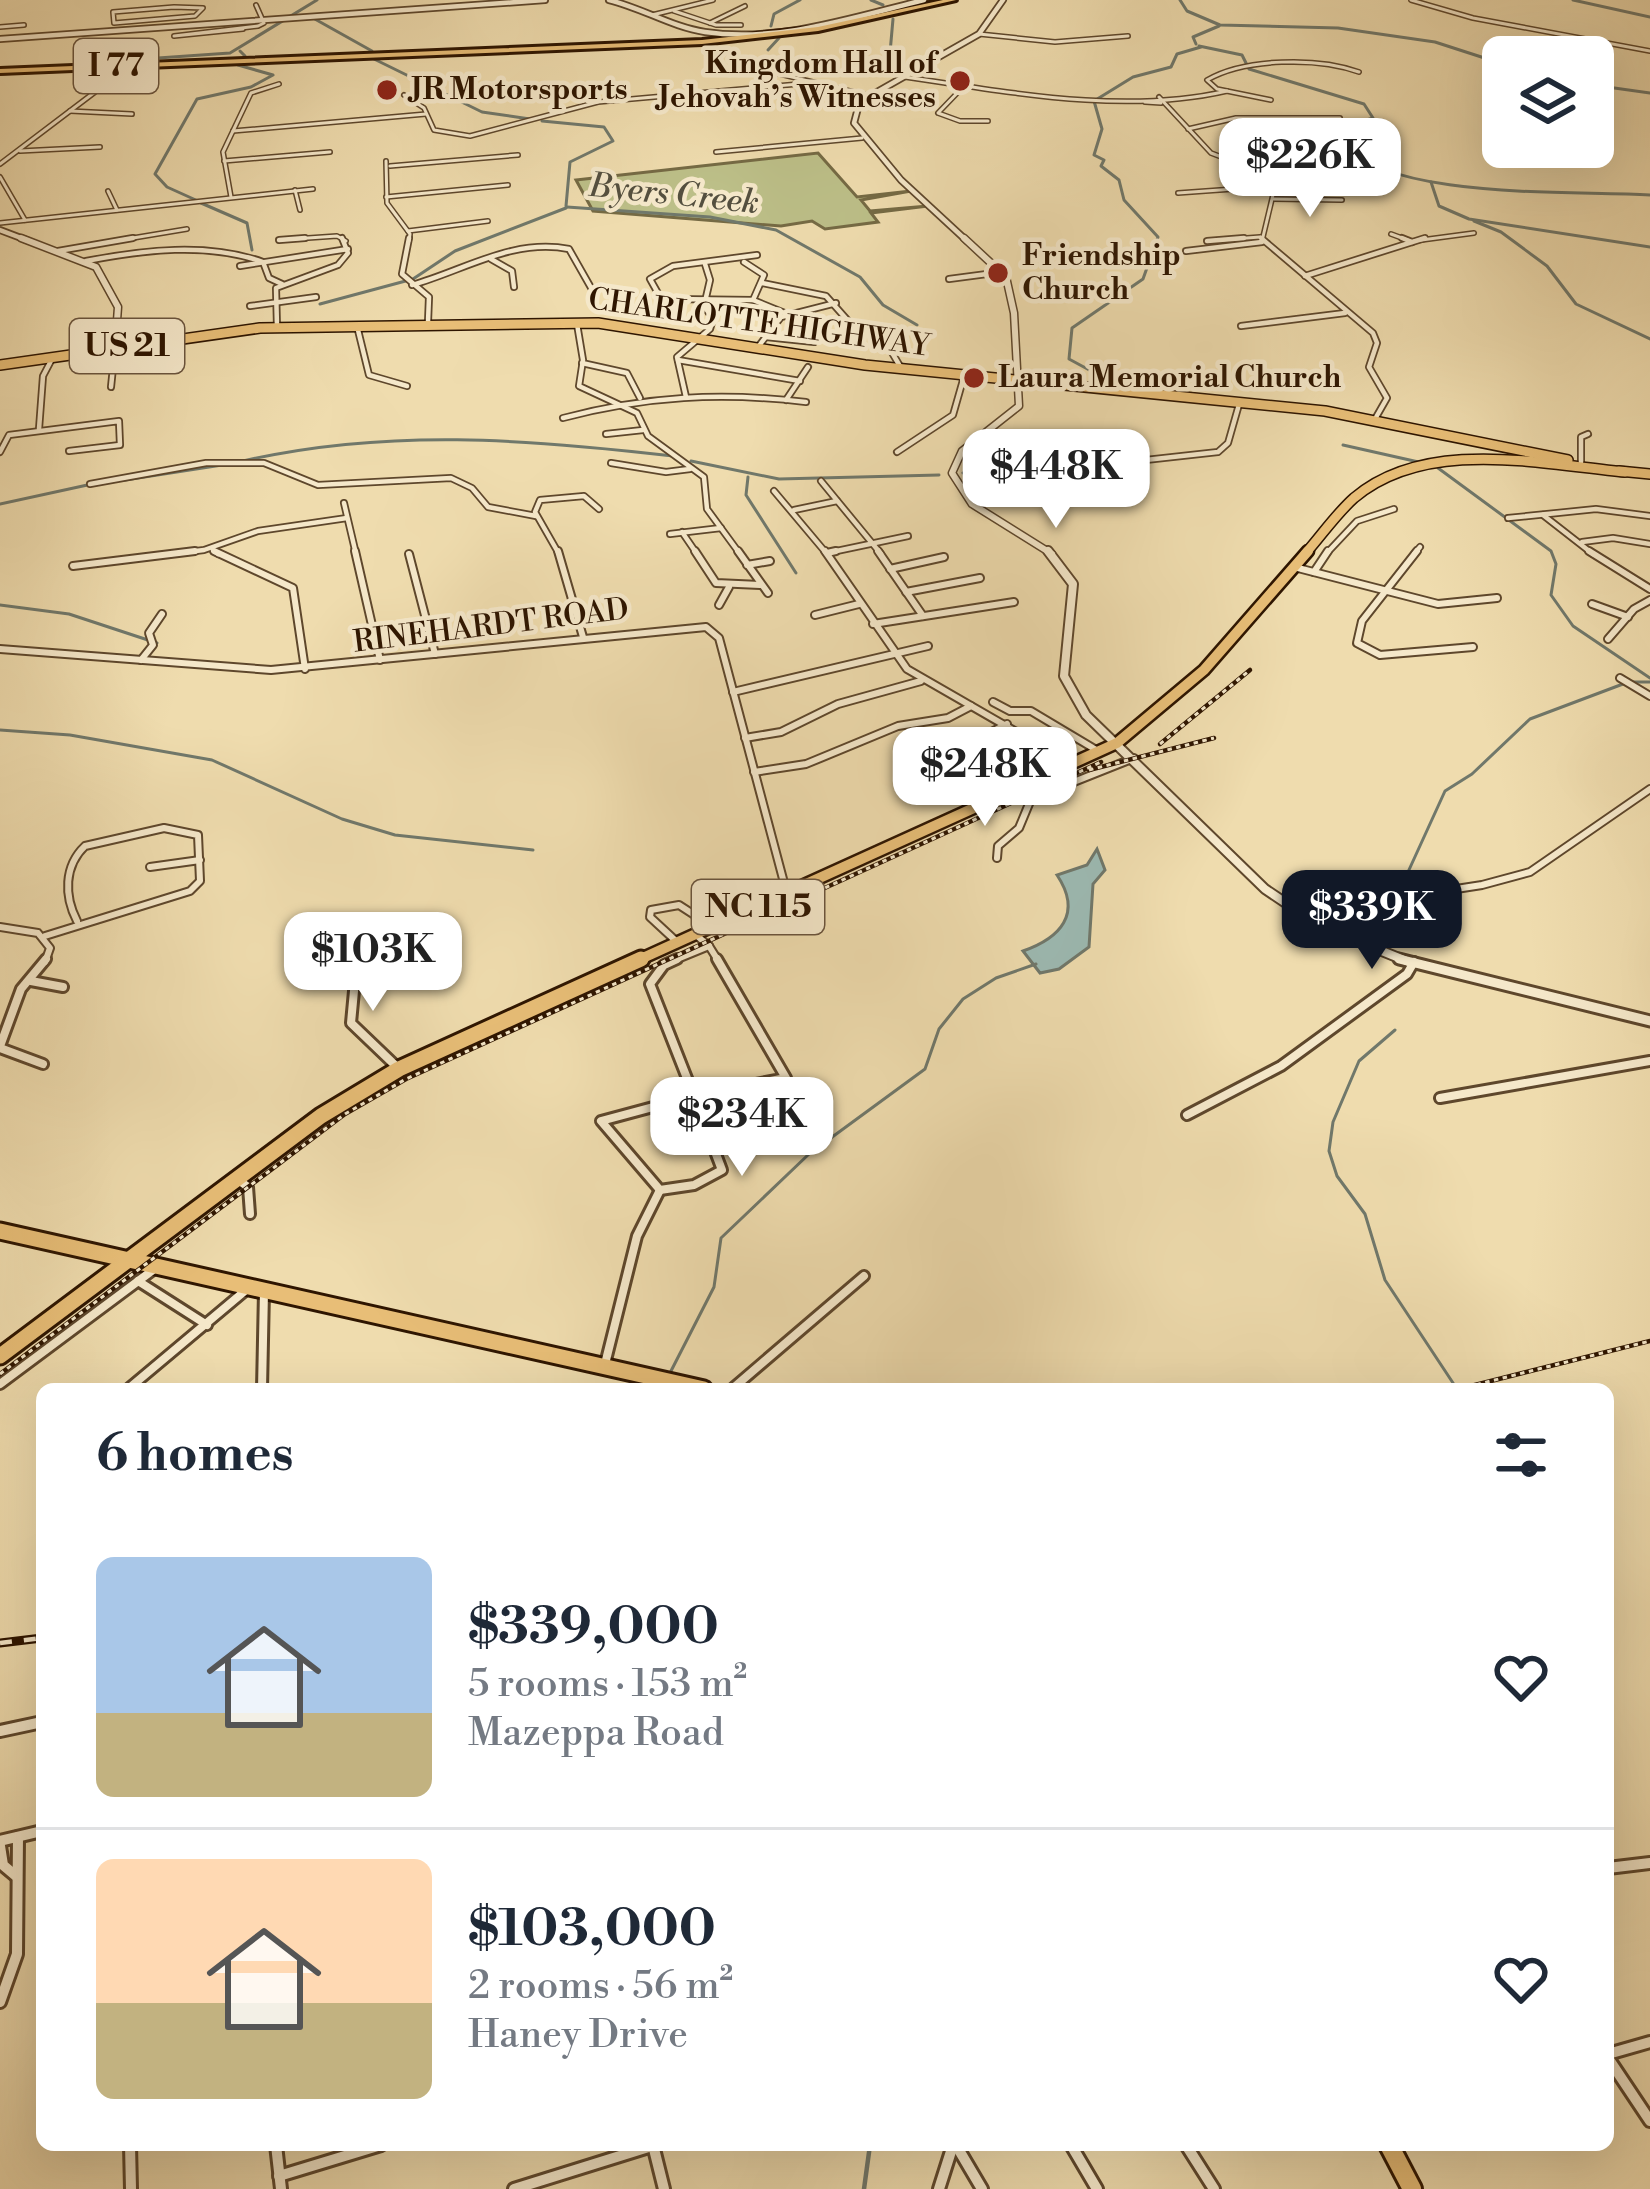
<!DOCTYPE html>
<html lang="en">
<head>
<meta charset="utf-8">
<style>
	body { margin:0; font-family:"Libre Bodoni",serif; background:#f2f2f3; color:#1f2937; height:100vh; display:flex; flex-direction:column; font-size:45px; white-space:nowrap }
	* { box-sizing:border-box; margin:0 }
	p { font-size:39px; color:#747a83 }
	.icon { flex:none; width:66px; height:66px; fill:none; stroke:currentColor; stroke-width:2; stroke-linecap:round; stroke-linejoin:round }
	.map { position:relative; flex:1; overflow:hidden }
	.details { position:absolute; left:36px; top:1383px; width:1578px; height:768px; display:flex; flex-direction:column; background:#fff; border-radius:18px; box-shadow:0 12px 48px #0002 }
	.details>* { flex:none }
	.buttons { position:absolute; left:1482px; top:36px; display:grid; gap:24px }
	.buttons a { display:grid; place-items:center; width:132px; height:132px; border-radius:18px; background:#fff; box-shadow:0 12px 48px #0002; font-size:60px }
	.price { position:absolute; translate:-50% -102px; padding:0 27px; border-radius:24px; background:#fff; color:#222; font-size:39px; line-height:78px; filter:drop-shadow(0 3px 6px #0008) }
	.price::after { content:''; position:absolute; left:50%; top:72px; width:36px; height:27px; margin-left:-18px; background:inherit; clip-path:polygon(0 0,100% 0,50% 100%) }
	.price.on { background:#111827; color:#fff }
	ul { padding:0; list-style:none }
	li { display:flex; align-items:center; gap:36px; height:300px; padding:0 60px }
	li+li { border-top:3px solid #e0e1e3 }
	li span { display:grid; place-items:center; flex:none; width:336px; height:240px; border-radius:18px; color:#555 }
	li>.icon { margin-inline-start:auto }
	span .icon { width:144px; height:144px; fill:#fffc; stroke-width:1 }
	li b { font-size:51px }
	h2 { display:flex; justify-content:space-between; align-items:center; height:144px; padding:0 60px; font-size:51px }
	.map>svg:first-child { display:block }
	.green { fill:#bcbf88; stroke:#756a44; stroke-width:3 }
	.water { fill:#9cbab3; stroke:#70786b; stroke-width:3 }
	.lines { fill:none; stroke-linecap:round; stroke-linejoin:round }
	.stream-far1 { stroke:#70786b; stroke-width:3 }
	.stream { stroke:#70786b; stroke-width:4.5 }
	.minor-far4-casing { stroke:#5e472c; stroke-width:6 }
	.minor-far3-casing { stroke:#5e472c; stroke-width:8 }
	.minor-far2-casing { stroke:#5e472c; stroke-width:10 }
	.minor-far1-casing { stroke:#5e472c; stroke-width:14 }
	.minor-casing { stroke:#5e472c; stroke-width:16 }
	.tertiary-far3-casing { stroke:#5e472c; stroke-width:8 }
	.tertiary-far2-casing { stroke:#5e472c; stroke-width:9 }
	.tertiary-far1-casing { stroke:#5e472c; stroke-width:12 }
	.tertiary-casing { stroke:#5e472c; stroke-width:15 }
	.primary-far3-casing { stroke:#2e1500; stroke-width:12 }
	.primary-far2-casing { stroke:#2e1500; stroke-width:15 }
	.primary-far1-casing { stroke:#2e1500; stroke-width:21 }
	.primary-casing { stroke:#2e1500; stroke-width:24 }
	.motorway-casing { stroke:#2e1500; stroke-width:6 }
	.minor-far4 { stroke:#f5e8ca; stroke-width:3 }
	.minor-far3 { stroke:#f5e8ca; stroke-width:4.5 }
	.minor-far2 { stroke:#f5e8ca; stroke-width:6 }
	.minor-far1 { stroke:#f5e8ca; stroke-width:8 }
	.minor { stroke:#f5e8ca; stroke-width:10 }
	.tertiary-far3 { stroke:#f5e8ca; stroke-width:4.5 }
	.tertiary-far2 { stroke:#f5e8ca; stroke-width:6 }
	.tertiary-far1 { stroke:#f5e8ca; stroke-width:8 }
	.tertiary { stroke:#f5e8ca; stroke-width:9 }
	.primary-far3 { stroke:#e8be77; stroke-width:9 }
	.primary-far2 { stroke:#e8be77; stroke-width:10 }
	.primary-far1 { stroke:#e8be77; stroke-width:15 }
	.primary { stroke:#e8be77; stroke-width:18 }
	.motorway { fill:#e8be77; fill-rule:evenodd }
	.rail-far1-casing { stroke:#2e1500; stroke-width:4.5 }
	.rail-casing { stroke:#2e1500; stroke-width:9 }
	.rail-far1 { stroke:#f5e8ca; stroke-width:3; stroke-dasharray:4.5; stroke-linecap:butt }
	.rail { stroke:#f5e8ca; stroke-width:4.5; stroke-dasharray:12; stroke-linecap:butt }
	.poi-dot { fill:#8f2418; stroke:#f5e8ca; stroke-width:4.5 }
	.labels { text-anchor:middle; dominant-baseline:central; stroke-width:9; stroke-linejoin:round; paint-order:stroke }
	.far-poi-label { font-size:30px; font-weight:bold; fill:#2e1500; stroke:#f5e8ca; text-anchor:start }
	.far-street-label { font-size:30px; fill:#2e1500; stroke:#f5e8ca }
	.shield { fill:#f5e8ca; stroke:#6a543d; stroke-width:3 }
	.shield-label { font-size:33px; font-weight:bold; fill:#2e1500 }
	.far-water-label { font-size:33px; font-style:italic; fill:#544f3f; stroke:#f5e8ca }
</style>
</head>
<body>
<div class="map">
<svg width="1650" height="2189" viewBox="0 0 1650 2189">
	<rect width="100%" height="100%" fill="#efdcae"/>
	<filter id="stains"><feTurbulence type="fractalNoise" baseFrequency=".00167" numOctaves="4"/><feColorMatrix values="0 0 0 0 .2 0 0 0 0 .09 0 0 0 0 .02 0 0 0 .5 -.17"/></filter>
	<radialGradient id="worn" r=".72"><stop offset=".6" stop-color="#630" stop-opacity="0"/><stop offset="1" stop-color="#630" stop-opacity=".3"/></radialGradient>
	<path class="green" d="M818,153L857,197L911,191L861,200L870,211L928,206L871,213L878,222L825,229L812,221L781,226L593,211L576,180Z"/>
	<path class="water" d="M1097,849L1105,870L1093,884L1089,947L1059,969L1040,973L1023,951C1060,938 1083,914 1057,875L1087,865Z"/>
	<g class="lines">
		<g class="stream-far1">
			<path d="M871,0L883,5"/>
			<path d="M1180,0L1187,11L1220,25L1338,28L1435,42L1503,64"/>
			<path d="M1573,0L1650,17"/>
			<path d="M313,18L372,51"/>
			<path d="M771,26L774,14L800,0"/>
			<path d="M1196,44L1193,37L1219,26"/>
			<path d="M1199,46L1242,55L1249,69L1364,104L1373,118L1342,128L1344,135L1334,142C1400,201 1563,190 1650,195"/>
			<path d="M768,50L779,38"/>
			<path d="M240,51L245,56"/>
			<path d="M374,59L482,112L530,119"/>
			<path d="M129,60L230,53L317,0"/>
			<path d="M889,64L893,19"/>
			<path d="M0,74L115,69"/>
			<path d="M1593,85L1650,93"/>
			<path d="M542,121L604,127L613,141L570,162L566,206"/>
			<path d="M1431,182L1439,206L1469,219L1650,247"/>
			<path d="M198,201L167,187L155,174L197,99L251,87L273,75L238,65"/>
			<path d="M201,203L247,223L252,250"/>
			<path d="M567,207L710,217L776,230L860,277L883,305L917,325"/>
			<path d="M1474,221L1501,232L1547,266L1576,304L1650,339"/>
			<path d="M320,304L413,279L455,251L566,208"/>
			<path d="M1093,372L1069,359L1072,328L1143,279L1158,237L1124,200L1119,180L1101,166L1104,160L1094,155L1102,129L1094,101L1133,77L1171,67L1177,54L1201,47"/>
			<path d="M1343,445L1423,463"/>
			<path d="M243,461C387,428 527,439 673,456"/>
			<path d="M691,461L779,479L939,475"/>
			<path d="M1438,468L1551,551L1556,564L1551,595L1573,626L1650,678"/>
			<path d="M963,473L1037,454"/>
			<path d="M748,477L746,495L796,573"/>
			<path d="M125,480L222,465"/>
			<path d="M0,504L92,484"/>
			<path d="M0,605L69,614L157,643"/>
			<path d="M1633,682H1650"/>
			<path d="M0,730L70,735L212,760L342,819L395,835L533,850"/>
			<path d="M1407,892L1403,883L1445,791L1472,774L1530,719L1623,684"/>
			<path d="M1413,899L1431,911"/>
			<path d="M1395,1030L1359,1061L1333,1122L1329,1151L1337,1176L1365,1214L1385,1280L1457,1389"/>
			<path d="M671,1371L714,1287L721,1238L809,1154L925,1069L939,1029L963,999L996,978L1036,964"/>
		</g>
		<path class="stream" d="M864,2189L870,2145"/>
		<g class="minor-far4-casing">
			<g id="minor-far4">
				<path d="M1411,0L1473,18L1650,51"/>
				<path d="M174,7L203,8L195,16L114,23L113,12Z"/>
				<path d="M674,11L716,25H741"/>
				<path d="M652,15L713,0"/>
				<path d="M710,23L745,6"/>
				<path d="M0,27L24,25"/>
				<path d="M243,29L174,36L258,26L264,23L256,5"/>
				<path d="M979,34L1055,42L1128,36"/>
				<path d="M755,68L870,96"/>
				<path d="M905,77C1008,92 1124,115 1227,91"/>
				<path d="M963,87L938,113L960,121H988"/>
				<path d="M404,95L424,108L434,130L470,136L598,102L810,83"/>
				<path d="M1159,97L1211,153L1277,178L1262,241"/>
				<path d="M1271,100L1217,89L1207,80C1245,58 1318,57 1359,72"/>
				<path d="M1145,102L1161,103"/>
				<path d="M70,111L132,114"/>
				<path d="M1188,129L1236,118H1340"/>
				<path d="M233,131L426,114"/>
				<path d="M20,151L100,147"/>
				<path d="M716,152L862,138"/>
				<path d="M224,161L330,152"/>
				<path d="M386,161L387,203L410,234L409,241"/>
				<path d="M0,164L95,92"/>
				<path d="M390,166L518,155"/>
				<path d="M0,177L25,220"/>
				<path d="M295,190L300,210"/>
				<path d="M108,191L117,210"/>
				<path d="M1178,193L1277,186"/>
				<path d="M231,197L223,152L251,93L279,84"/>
				<path d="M386,197L508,185"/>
				<path d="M1274,199L1342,200"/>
				<path d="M0,223L313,189"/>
				<path d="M408,231L488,221"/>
				<path d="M1391,234L1410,241"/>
				<path d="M279,240L337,236L346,241"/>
				<path d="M115,241L187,229"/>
				<path d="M1207,241L1260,237"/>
				<path d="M1414,241L1474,233"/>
			</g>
		</g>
		<g class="minor-far3-casing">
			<g id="minor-far3">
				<path d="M409,238L402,274L429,297L428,322"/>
				<path d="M1261,238L1373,333L1377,343L1369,367L1387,398L1375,419"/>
				<path d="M1402,238L1412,242"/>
				<path d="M279,240L305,238"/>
				<path d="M1207,241L1244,238"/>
				<path d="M58,251L133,238"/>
				<path d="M1186,251L1262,242"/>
				<path d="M757,255L673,266L650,279L659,295L671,299L753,300L787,314"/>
				<path d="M491,259L512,271L514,287"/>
				<path d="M86,261C143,250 207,242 263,262L269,278L282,284"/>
				<path d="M744,262L764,275L753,300"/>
				<path d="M240,266L348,249"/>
				<path d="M1305,276L1425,238"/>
				<path d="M949,279L1002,272"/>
				<path d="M762,283L826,296L850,323"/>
				<path d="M412,285C465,270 513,238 569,249L594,293"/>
				<path d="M250,306L316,297"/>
				<path d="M577,324L583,360L579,386L637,413L648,436L704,477L707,509L740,554"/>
				<path d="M357,326L369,375L407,386"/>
				<path d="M1241,326L1345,313"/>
				<path d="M277,327L276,288L338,265L348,253L342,238"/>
				<path d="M766,337L814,342"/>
				<path d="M887,344L901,368"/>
				<path d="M758,347L781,317L836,303"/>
				<path d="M678,360L800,381"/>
				<path d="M582,363L627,373L640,398"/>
				<path d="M111,387L115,348"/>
				<path d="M686,397L677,357L710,329L713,319L704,306L710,280L705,264"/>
				<path d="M786,400L808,367"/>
				<path d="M563,418C646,396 721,392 806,402"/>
				<path d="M39,429L43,376L53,357"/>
				<path d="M606,434L643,430"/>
				<path d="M0,452L9,435L119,421L120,445L69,451"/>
				<path d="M897,452L953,415L965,373"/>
				<path d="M1581,462V437L1588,434"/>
				<path d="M611,463L666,472L690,469"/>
				<path d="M1046,471L1218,452L1228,443L1240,401"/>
				<path d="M821,481L881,554"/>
				<path d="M90,484L206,463H264L318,485L451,478L472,488L488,507L536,516"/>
				<path d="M774,491L827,554"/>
				<path d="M344,503L356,554"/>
				<path d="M794,510L837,501"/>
				<path d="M1543,515L1593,554"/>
				<path d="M1508,518L1596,509L1650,516"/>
				<path d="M682,532L697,554"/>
				<path d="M670,534L721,528"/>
				<path d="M1582,542L1613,538L1650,544"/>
				<path d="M213,550L218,554"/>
				<path d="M827,553L908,536"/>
				<path d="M171,554L204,550L258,531L347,518"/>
				<path d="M559,554L535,512L540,500L584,496L599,509"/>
				<path d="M1326,554L1357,521L1394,509"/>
				<path d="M1414,554L1420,547"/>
			</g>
		</g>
		<g class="minor-far2-casing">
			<g id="minor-far2">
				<path d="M214,551L293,588L305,669"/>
				<path d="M355,551L380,660"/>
				<path d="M558,551L583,637"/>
				<path d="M695,551L716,583L760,585"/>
				<path d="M738,551L768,593"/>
				<path d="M825,551L907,669L1072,764"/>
				<path d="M878,551L923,616"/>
				<path d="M1417,551L1362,621L1357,643L1380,655L1473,647"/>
				<path d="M1589,551L1650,589"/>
				<path d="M827,553L836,551"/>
				<path d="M409,554L435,654"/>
				<path d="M747,565L770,561"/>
				<path d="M73,566L195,551"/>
				<path d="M1294,567L1438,604L1497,598"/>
				<path d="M890,569L944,557"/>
				<path d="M1314,572L1328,551"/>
				<path d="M906,592L980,578"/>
				<path d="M1592,604L1628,617"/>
				<path d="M719,605L729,587"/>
				<path d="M815,615L859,604"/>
				<path d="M873,624L1014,602"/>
				<path d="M1608,639L1634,609L1650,600"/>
				<path d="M0,649L271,670L706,627L719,638L787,894"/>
				<path d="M141,660L153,645L149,633L162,614"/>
				<path d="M1620,678L1650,696"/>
				<path d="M733,692L928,646"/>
				<path d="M993,702L1010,711H1031L1098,751"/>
				<path d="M745,738L781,732L838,704L921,681"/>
				<path d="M925,767L1007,724"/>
				<path d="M754,772L806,764L898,726L948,718L971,706"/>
				<path d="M1031,799L1134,758"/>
				<path d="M997,858L998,846L1019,828L1031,799L1018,790"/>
				<path d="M150,867L200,860"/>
				<path d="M1301,913L1482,885L1530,872L1650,789"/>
				<path d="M0,927L38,933L50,948L45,962"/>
				<path d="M696,935L709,946"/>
				<path d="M45,936L190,891L200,881L198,835L164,828L85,846C64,866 64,896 77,921"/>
				<path d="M677,942L650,917L651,910L679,905L713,927"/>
				<path d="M709,946L719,962"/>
				<path d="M356,962L357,955"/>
				<path d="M670,962L709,946"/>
			</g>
		</g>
		<g class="minor-far1-casing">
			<g id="minor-far1">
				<path d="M357,959L351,1023L398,1068"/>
				<path d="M677,959L664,965L650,984L694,1096"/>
				<path d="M31,981L63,987"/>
				<path d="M0,1046L21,989L46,959"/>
				<path d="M0,1048L43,1064"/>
				<path d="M694,1096L722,1170L694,1185L660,1190L601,1121Z"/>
				<path d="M694,1096L786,1078L717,959"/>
				<path d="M1440,1098L1650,1061"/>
				<path d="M1187,1115L1281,1066L1407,974L1414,962"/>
				<path d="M237,1179L248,1187L250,1214"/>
				<path d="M138,1281L207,1325"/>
				<path d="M605,1364L637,1236L660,1190"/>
				<path d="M0,1384L157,1267"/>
				<path d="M128,1389L246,1290"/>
				<path d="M262,1389L264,1291"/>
				<path d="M732,1389L864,1276"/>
			</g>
		</g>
		<g class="minor-casing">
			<g id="minor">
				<path d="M0,1731L42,1722"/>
				<path d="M0,1841L42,1831"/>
				<path d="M0,1846L3,1865L16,1876"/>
				<path d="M1608,1868L1650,1863"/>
				<path d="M0,2002L17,1954L18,1837"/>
				<path d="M1608,2054L1650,2042"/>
				<path d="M1608,2058L1650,2121"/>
				<path d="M130,2145L131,2189"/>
				<path d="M276,2145L281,2189"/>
				<path d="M653,2145L664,2189"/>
				<path d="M956,2145L982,2189"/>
				<path d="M1071,2145L1097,2189"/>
				<path d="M1186,2145L1214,2189"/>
				<path d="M279,2176L381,2145"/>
				<path d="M514,2189L655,2145"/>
				<path d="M939,2189L953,2145"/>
			</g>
		</g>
		<g class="tertiary-far3-casing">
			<g id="tertiary-far3">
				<path d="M609,0C642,8 672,27 705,32C778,43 854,17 924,0"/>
				<path d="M0,39L545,0"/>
				<path d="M0,230L29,241"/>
				<path d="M967,241L901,180L854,123L858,108L870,96L979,34L1003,0"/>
			</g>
		</g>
		<g class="tertiary-far2-casing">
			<g id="tertiary-far2">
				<path d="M21,238L96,267L118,307L115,348"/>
				<path d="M964,238L1006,277L1014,313L1019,406L962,451L952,473L972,504L1052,554"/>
			</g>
		</g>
		<g class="tertiary-far1-casing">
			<path id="tertiary-far1" d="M1048,551L1073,584L1064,676L1086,715L1265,889L1320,926L1409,962"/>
		</g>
		<g class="tertiary-casing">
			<path id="tertiary" d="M1399,959L1650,1021"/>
		</g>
		<g class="primary-far3-casing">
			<g id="primary-far3">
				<path d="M0,365L260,328L598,323L865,365L1325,411L1568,460"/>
				<path d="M1619,471L1650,474"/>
				<path d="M1305,554C1321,536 1336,514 1354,498C1426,437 1540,464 1625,472"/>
			</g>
		</g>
		<g class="primary-far2-casing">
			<path id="primary-far2" d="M634,962L1117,743L1204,670L1308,551"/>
		</g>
		<g class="primary-far1-casing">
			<g id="primary-far1">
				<path d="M0,1231L704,1389"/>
				<path d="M0,1356L321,1116L399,1069L641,959"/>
			</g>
		</g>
		<g class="primary-casing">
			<path id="primary" d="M1389,2145L1412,2189"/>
		</g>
		<g class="motorway-casing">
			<path id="motorway" d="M943,0H956L818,31L702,44L0,73V69L702,40L818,27Z"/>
		</g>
		<use href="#minor-far4" class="minor-far4"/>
		<use href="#minor-far3" class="minor-far3"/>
		<use href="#minor-far2" class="minor-far2"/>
		<use href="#minor-far1" class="minor-far1"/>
		<use href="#minor" class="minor"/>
		<use href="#tertiary-far3" class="tertiary-far3"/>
		<use href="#tertiary-far2" class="tertiary-far2"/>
		<use href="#tertiary-far1" class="tertiary-far1"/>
		<use href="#tertiary" class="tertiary"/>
		<use href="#primary-far3" class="primary-far3"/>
		<use href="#primary-far2" class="primary-far2"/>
		<use href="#primary-far1" class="primary-far1"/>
		<use href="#primary" class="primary"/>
		<use href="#motorway" class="motorway"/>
		<g class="rail-far1-casing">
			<g id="rail-far1">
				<path d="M1160,744L1250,670"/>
				<path d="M1089,770L1214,738"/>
				<path d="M0,1374L345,1114L406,1079L1101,762"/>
				<path d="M1459,1389L1650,1341"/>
			</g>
		</g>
		<g class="rail-casing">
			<path id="rail" d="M0,1643L42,1638"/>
		</g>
		<use href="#rail-far1" class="rail-far1"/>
		<use href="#rail" class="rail"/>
	</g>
	<g class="poi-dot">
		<circle cx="960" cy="81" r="12"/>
		<circle cx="387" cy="90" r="12"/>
		<circle cx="998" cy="273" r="12"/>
		<circle cx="974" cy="378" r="12"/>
	</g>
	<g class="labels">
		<g class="far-poi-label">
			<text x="936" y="64" text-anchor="end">Kingdom Hall of<tspan x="936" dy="34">Jehovah’s Witnesses</tspan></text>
			<text x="411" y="90">JR Motorsports</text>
			<text x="1022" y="256">Friendship<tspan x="1022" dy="34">Church</tspan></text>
			<text x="998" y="378">Laura Memorial Church</text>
		</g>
		<g class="far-street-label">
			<text transform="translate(759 323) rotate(8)">CHARLOTTE HIGHWAY</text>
			<text transform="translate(491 626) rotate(-7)">RINEHARDT ROAD</text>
		</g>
		<g class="shield">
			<rect x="74" y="39" width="84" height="54" rx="9"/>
			<rect x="70" y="319" width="114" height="54" rx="9"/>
			<rect x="692" y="880" width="132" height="54" rx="9"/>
		</g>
		<g class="shield-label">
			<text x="116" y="66">I 77</text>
			<text x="127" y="346">US 21</text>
			<text x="758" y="907">NC 115</text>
		</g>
		<g class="far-water-label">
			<text transform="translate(674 195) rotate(6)">Byers Creek</text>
		</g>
	</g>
	<rect width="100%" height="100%" filter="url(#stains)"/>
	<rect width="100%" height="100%" fill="url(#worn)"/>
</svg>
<div class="buttons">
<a><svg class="icon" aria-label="layers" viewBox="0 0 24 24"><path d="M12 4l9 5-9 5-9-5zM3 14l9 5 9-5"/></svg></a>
</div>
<b class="price" style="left:1310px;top:220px">$226K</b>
<b class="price" style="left:1056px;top:531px">$448K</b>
<b class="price" style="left:985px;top:829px">$248K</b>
<b class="price on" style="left:1372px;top:972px">$339K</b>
<b class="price" style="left:373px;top:1014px">$103K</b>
<b class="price" style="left:742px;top:1179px">$234K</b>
<section class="details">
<h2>6 homes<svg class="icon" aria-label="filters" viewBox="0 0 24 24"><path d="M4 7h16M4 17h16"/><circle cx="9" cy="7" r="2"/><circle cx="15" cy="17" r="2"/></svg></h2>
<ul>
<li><span style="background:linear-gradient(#a9c7e8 65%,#c2b280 0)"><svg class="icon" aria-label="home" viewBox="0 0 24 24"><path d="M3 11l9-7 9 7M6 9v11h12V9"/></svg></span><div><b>$339,000</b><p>5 rooms · 153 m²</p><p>Mazeppa Road</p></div><svg class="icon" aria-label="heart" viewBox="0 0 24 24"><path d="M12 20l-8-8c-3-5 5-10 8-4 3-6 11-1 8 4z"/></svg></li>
<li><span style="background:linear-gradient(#ffd9b3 60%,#c2b280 0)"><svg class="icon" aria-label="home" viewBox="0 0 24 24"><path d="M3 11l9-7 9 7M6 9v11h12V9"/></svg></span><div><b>$103,000</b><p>2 rooms · 56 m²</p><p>Haney Drive</p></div><svg class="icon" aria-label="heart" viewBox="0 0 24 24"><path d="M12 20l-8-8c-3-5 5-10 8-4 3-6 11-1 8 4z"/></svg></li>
</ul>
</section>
</div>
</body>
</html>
